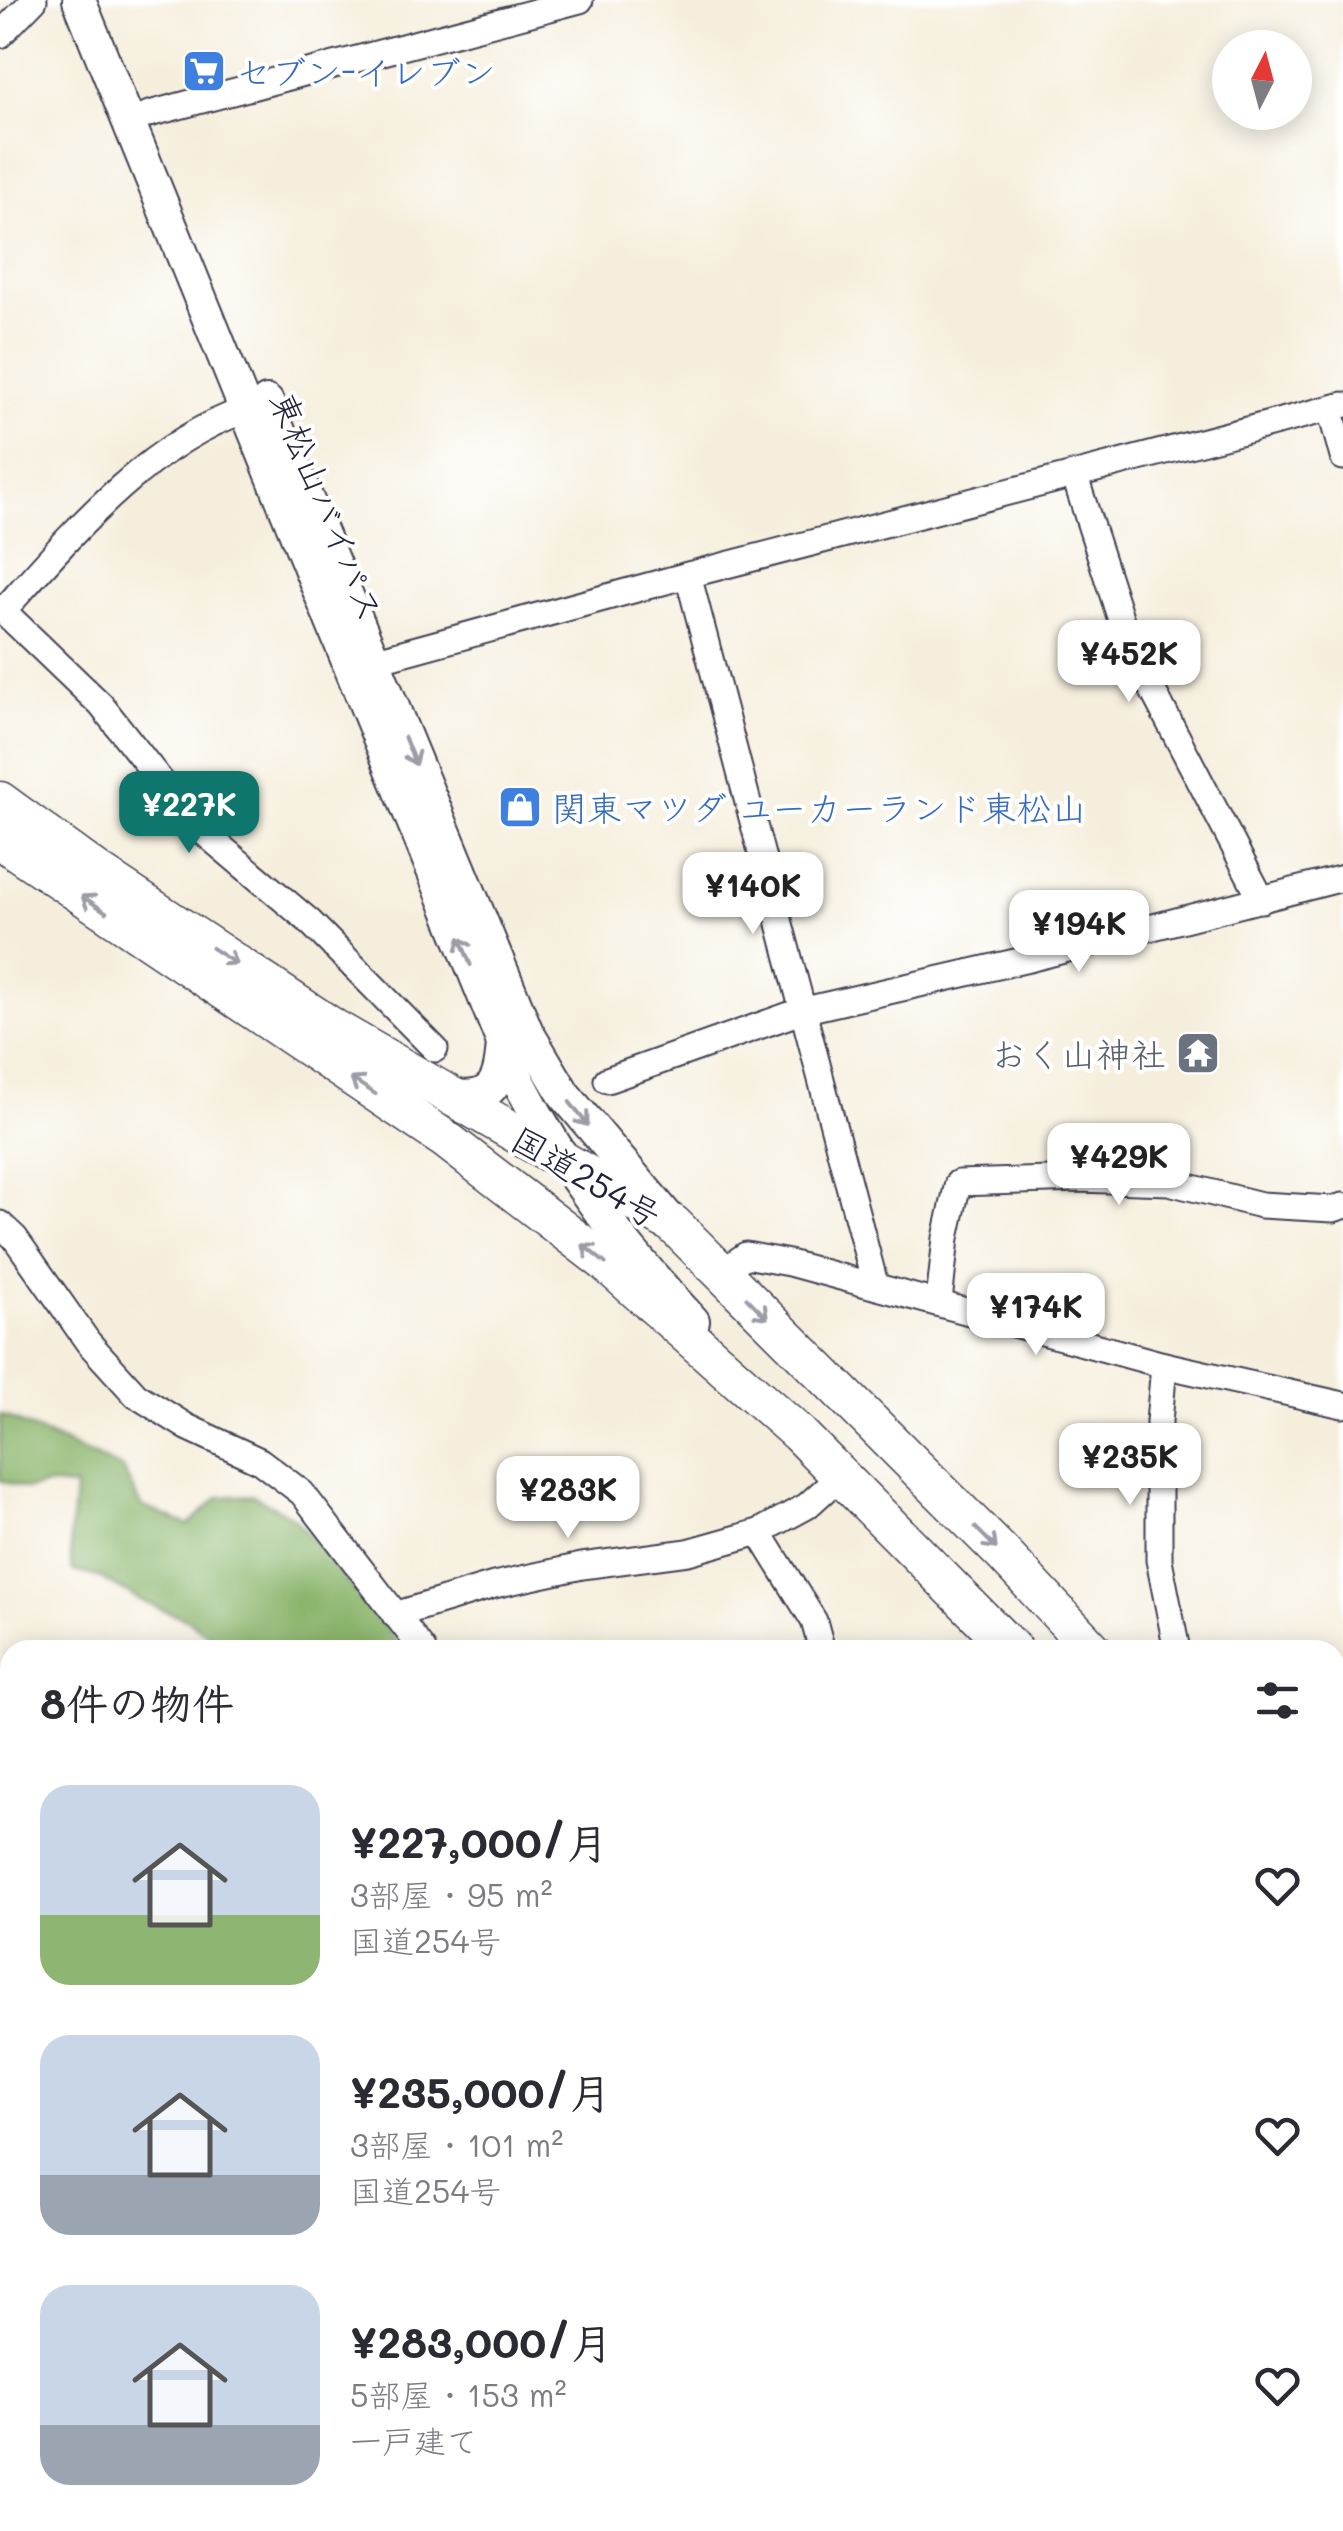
<!DOCTYPE html>
<html lang="ja">
<head>
<meta charset="utf-8">
<style>
	body { margin:0; font-family:Mali,"Klee One",sans-serif; background:#f7f7f7; color:#2b2b33; height:100vh; display:flex; flex-direction:column; font-size:38px; white-space:nowrap }
	* { box-sizing:border-box; margin:0 }
	p { font-size:32px; color:#7c7c81 }
	.icon { flex:none; width:55px; height:55px; fill:none; stroke:currentColor; stroke-width:2; stroke-linecap:round; stroke-linejoin:round }
	.map { position:relative; flex:1; overflow:hidden }
	.sheet { position:absolute; left:0px; top:1640px; width:1345px; height:892px; display:flex; flex-direction:column; background:#fff; border-radius:30px 30px 0 0; box-shadow:0 5px 25px #0003 }
	.sheet>* { flex:none }
	.needle { width:65px; rotate:6deg }
	.controls { position:absolute; left:1212px; top:30px; display:grid; gap:20px }
	.controls a { display:grid; place-items:center; width:100px; height:100px; border-radius:50%; background:#fff; box-shadow:0 5px 25px #0003; font-size:50px }
	.price { position:absolute; translate:-50% -85px; padding:0 22px; border-radius:20px; background:#fff; color:#222; font-size:32px; line-height:65px; filter:drop-shadow(0 2px 5px #0008) }
	.price::after { content:''; position:absolute; left:50%; top:60px; width:30px; height:22px; margin-left:-15px; background:inherit; clip-path:polygon(0 0,100% 0,50% 100%) }
	.price.current { background:#0f766e; color:#fff }
	ul { padding:0; list-style:none }
	li { display:flex; align-items:center; gap:30px; height:250px; padding:0 40px }
	li span { display:grid; place-items:center; flex:none; width:280px; height:200px; border-radius:30px; color:#555 }
	li>.icon { margin-inline-start:auto }
	span .icon { width:120px; height:120px; fill:#fffc; stroke-width:1 }
	li b { font-size:42px }
	h2 { display:flex; justify-content:space-between; align-items:center; height:120px; padding:0 40px; font-size:42px }
	.map>svg:first-child { display:block }
	.green { fill:#b1d57e; stroke:#6a7c5c; stroke-width:2.5 }
	.forest { fill:#8cb66d; stroke:#576c54; stroke-width:2.5 }
	.lines { fill:none; stroke-linecap:round; stroke-linejoin:round }
	.minor-casing { stroke:#424153; stroke-width:29 }
	.major-casing { stroke:#424153; stroke-width:36 }
	.highway-casing { stroke:#424153; stroke-width:41 }
	.minor { stroke:#fff; stroke-width:25 }
	.major { stroke:#fff; stroke-width:32 }
	.highway { stroke:#fff; stroke-width:38 }
	.oneway { stroke:#9c9ca7 }
	.labels { text-anchor:middle; dominant-baseline:central; stroke-width:8; stroke-linejoin:round; paint-order:stroke }
	.shop-label { font-size:35px; fill:#366cbe; stroke:#fff; text-anchor:start }
	.street-label { font-size:35px; fill:#22223b; stroke:#fff }
	.worship-label { font-size:35px; fill:#5b616d; stroke:#fff; text-anchor:end }
</style>
</head>
<body>
<div class="map">
<svg width="1343" height="2531" viewBox="0 0 1343 2531">
	<rect width="100%" height="100%" fill="#fff"/>
	<filter id="ink" filterUnits="userSpaceOnUse"><feTurbulence type="fractalNoise" baseFrequency=".01" numOctaves="2"/><feDisplacementMap in="SourceGraphic" scale="20" xChannelSelector="R" yChannelSelector="G"/><feConvolveMatrix kernelMatrix="1 2 1 2 8 2 1 2 1" color-interpolation-filters="sRGB"/></filter>
	<filter id="wash" filterUnits="userSpaceOnUse"><feTurbulence type="fractalNoise" baseFrequency=".0048" numOctaves="4" result="noise"/><feDisplacementMap in="SourceGraphic" scale="40" xChannelSelector="R" yChannelSelector="G"/><feGaussianBlur stdDeviation="2.25" result="paint"/><feColorMatrix in="noise" values="0 0 0 0 0 0 0 0 0 0 0 0 0 0 0 0 0 1.4 0 .05"/><feComposite in="paint" operator="in"/></filter>
	<g filter="url(#wash)">
		<rect width="100%" height="100%" fill="#f5eedc"/>
		<path class="green" d="M0,1848L10,1850V2093L0,2092Z"/>
		<path class="forest" d="M0,1414L123,1469L141,1506L188,1525L219,1497L253,1495L294,1518L404,1650H228L187,1619L146,1603L99,1577L73,1571C66,1538 74,1520 75,1487L52,1485L26,1489L0,1480Z"/>
	</g>
	<g filter="url(#ink)">
		<g class="lines">
			<g class="minor-casing">
				<g id="minor">
					<path d="M0,35L34,0"/>
					<path d="M149,114L580,0"/>
					<path d="M1330,409L1343,457"/>
					<path d="M1075,477L1129,645L1262,900"/>
					<path d="M688,575L875,1284"/>
					<path d="M0,608L101,705L196,826L309,921L435,1049"/>
					<path d="M3,611C69,537 148,442 246,410"/>
					<path d="M373,661L688,575L1343,405"/>
					<path d="M607,1080L801,1011L1033,958L1343,878"/>
					<path d="M0,1224L15,1238L88,1342L136,1395L187,1427L260,1461L302,1493L423,1650"/>
					<path d="M722,1272L746,1255L789,1263L1164,1365L1343,1405"/>
					<path d="M939,1302L946,1238L958,1183L1078,1179L1169,1182L1261,1205L1333,1209L1343,1206"/>
					<path d="M1164,1365L1159,1422V1560L1177,1650"/>
					<path d="M395,1615L494,1585L582,1566L688,1552L759,1532"/>
					<path d="M822,1650L814,1621L759,1532L807,1506L840,1476"/>
					<path d="M0,1796L10,1787"/>
					<path d="M0,1827L10,1828"/>
					<path d="M0,2322L10,2328"/>
					<path d="M281,2522L287,2531"/>
					<path d="M448,2522L473,2531"/>
					<path d="M920,2522L941,2531"/>
					<path d="M533,2531L538,2522"/>
					<path d="M1147,2531L1151,2522"/>
				</g>
			</g>
			<g class="major-casing">
				<g id="major">
					<path d="M79,0L519,1082C565,1172 624,1248 693,1321"/>
					<path d="M267,402L527,1032L564,1094L665,1214"/>
					<path d="M448,1095C494,1103 501,1082 503,1041"/>
					<path d="M1335,1860L1343,1857"/>
					<path d="M0,2281L10,2282"/>
				</g>
			</g>
			<g class="highway-casing">
				<g id="highway">
					<path d="M0,801L99,873L335,1029L673,1224L1003,1554L1093,1650"/>
					<path d="M0,840L445,1139L605,1262L799,1434L1013,1650"/>
					<path d="M1335,1919L1343,1928"/>
					<path d="M1335,1986L1343,1994"/>
				</g>
			</g>
			<use href="#minor" class="minor"/>
			<use href="#major" class="major"/>
			<use href="#highway" class="highway"/>
		</g>
		<defs><path id="oneway-shaft" d="M-6 0H5M1.5-3L5.5 0L1.5 3" fill="none" stroke-width="1.6" stroke-linecap="round" stroke-linejoin="round" transform="scale(2.5)"/></defs>
		<g class="oneway">
			<use href="#oneway-shaft" transform="translate(410 751) rotate(68)"/>
			<use href="#oneway-shaft" transform="translate(94 904) rotate(-146)"/>
			<use href="#oneway-shaft" transform="translate(465 951) rotate(-112)"/>
			<use href="#oneway-shaft" transform="translate(224 956) rotate(33)"/>
			<use href="#oneway-shaft" transform="translate(363 1086) rotate(-147)"/>
			<use href="#oneway-shaft" transform="translate(579 1114) rotate(52)"/>
			<use href="#oneway-shaft" transform="translate(594 1254) rotate(-141)"/>
			<use href="#oneway-shaft" transform="translate(757 1308) rotate(45)"/>
			<use href="#oneway-shaft" transform="translate(986 1538) rotate(45)"/>
		</g>
	</g>
	<defs>
		<g id="supermarket-square" transform="scale(2.25)"><rect x="-9" y="-9" width="18" height="18" rx="4" fill="#3f7fe0" stroke="#fff"/><path d="M-6-5.5h2.5l.6 2H6L4.5 2H-2.5L-4.4-4H-6ZM-1.5 3.2a1.3 1.3 0 1 0 .1 0ZM3 3.2a1.3 1.3 0 1 0 .1 0Z" fill="#fff"/></g>
		<g id="shop-square" transform="scale(2.25)"><rect x="-9" y="-9" width="18" height="18" rx="4" fill="#3f7fe0" stroke="#fff"/><path d="M-5-2.5h2.3a2.7 3.5 0 0 1 5.4 0H5L5.5 6h-11ZM-1.5-2.5h3a1.5 2.3 0 0 0-3 0Z" fill="#fff"/></g>
		<g id="temple-square" transform="scale(2.25)"><rect x="-9" y="-9" width="18" height="18" rx="4" fill="#6b7280" stroke="#fff"/><path d="M0-6L5-2H3V0L6.5 2.5H4V6H1.5V3h-3V6H-4V2.5H-6.5L-3 0V-2H-5Z" fill="#fff"/></g>
	</defs>
	<g fill-rule="evenodd">
		<use href="#supermarket-square" x="204" y="71"/>
		<use href="#shop-square" x="520" y="807"/>
		<use href="#temple-square" x="1198" y="1053"/>
	</g>
	<g class="labels">
		<g class="shop-label">
			<text x="236" y="71">セブン-イレブン</text>
			<text x="552" y="807">関東マツダ ユーカーランド東松山</text>
		</g>
		<g class="street-label">
			<text transform="translate(328 506) rotate(68)">東松山バイパス</text>
			<text transform="translate(587 1176) rotate(30)">国道254号</text>
		</g>
		<g class="worship-label">
			<text x="1166" y="1053">おく山神社</text>
		</g>
	</g>
</svg>
<div class="controls">
<a><svg class="needle" viewBox="-14 -14 28 28"><path d="M0-13l5 13h-10z" fill="#e53935"/><path d="M0 13l5-13h-10z" fill="#7c7c81"/></svg></a>
</div>
<b class="price" style="left:1129px;top:705px">¥452K</b>
<b class="price current" style="left:189px;top:856px">¥227K</b>
<b class="price" style="left:753px;top:937px">¥140K</b>
<b class="price" style="left:1079px;top:975px">¥194K</b>
<b class="price" style="left:1119px;top:1208px">¥429K</b>
<b class="price" style="left:1036px;top:1358px">¥174K</b>
<b class="price" style="left:1130px;top:1508px">¥235K</b>
<b class="price" style="left:568px;top:1541px">¥283K</b>
<section class="sheet">
<h2>8件の物件<svg class="icon" aria-label="filters" viewBox="0 0 24 24"><path d="M4 7h16M4 17h16"/><circle cx="9" cy="7" r="2"/><circle cx="15" cy="17" r="2"/></svg></h2>
<ul>
<li><span style="background:linear-gradient(#c9d6e8 65%,#8fb573 0)"><svg class="icon" aria-label="home" viewBox="0 0 24 24"><path d="M3 11l9-7 9 7M6 9v11h12V9"/></svg></span><div><b>¥227,000/月</b><p>3部屋 · 95 m²</p><p>国道254号</p></div><svg class="icon" aria-label="heart" viewBox="0 0 24 24"><path d="M12 20l-8-8c-3-5 5-10 8-4 3-6 11-1 8 4z"/></svg></li>
<li><span style="background:linear-gradient(#c9d6e8 70%,#9aa5b1 0)"><svg class="icon" aria-label="home" viewBox="0 0 24 24"><path d="M3 11l9-7 9 7M6 9v11h12V9"/></svg></span><div><b>¥235,000/月</b><p>3部屋 · 101 m²</p><p>国道254号</p></div><svg class="icon" aria-label="heart" viewBox="0 0 24 24"><path d="M12 20l-8-8c-3-5 5-10 8-4 3-6 11-1 8 4z"/></svg></li>
<li><span style="background:linear-gradient(#c9d6e8 70%,#9aa5b1 0)"><svg class="icon" aria-label="home" viewBox="0 0 24 24"><path d="M3 11l9-7 9 7M6 9v11h12V9"/></svg></span><div><b>¥283,000/月</b><p>5部屋 · 153 m²</p><p>一戸建て</p></div><svg class="icon" aria-label="heart" viewBox="0 0 24 24"><path d="M12 20l-8-8c-3-5 5-10 8-4 3-6 11-1 8 4z"/></svg></li>
</ul>
</section>
</div>
</body>
</html>
